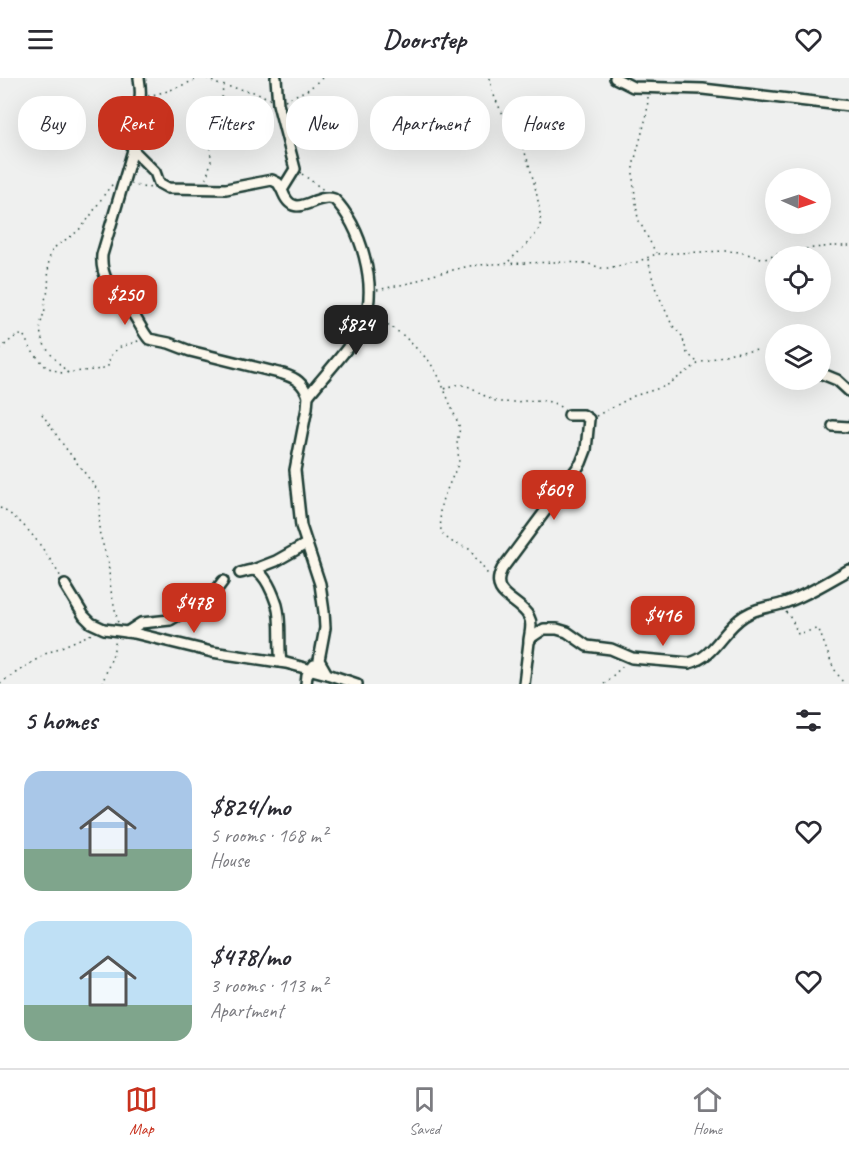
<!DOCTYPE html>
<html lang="en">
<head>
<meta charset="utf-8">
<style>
	body { margin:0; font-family:Caveat,sans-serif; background:#f7f7f7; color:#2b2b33; height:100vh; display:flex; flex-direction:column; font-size:22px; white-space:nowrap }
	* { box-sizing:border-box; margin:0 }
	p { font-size:20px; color:#7c7c81 }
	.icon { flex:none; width:33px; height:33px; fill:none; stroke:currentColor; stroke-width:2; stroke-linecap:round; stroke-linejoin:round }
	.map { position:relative; height:606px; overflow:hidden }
	.panel { display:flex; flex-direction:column; background:#fff; flex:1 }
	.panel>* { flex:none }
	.guide { position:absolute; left:18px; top:18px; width:813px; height:54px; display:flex; gap:12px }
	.needle { width:39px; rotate:93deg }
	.buttons { position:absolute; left:765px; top:90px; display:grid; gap:12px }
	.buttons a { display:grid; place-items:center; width:66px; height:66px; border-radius:50%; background:#fff; box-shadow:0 6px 24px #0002; font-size:30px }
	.price { position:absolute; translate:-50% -51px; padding:0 14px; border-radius:12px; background:#c8321e; color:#fff; font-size:20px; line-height:39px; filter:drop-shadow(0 2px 3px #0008) }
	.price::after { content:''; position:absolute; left:50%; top:36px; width:18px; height:14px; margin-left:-9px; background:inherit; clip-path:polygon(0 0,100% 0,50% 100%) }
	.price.selected { background:#222; color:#fff }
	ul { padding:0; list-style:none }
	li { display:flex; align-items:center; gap:18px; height:150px; padding:0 24px }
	li span { display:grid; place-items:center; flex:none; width:168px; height:120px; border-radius:18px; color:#555 }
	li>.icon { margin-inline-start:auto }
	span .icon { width:72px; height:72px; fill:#fffc; stroke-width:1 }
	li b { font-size:26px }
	h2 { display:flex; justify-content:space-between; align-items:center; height:72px; padding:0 24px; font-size:26px }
	.chip { padding:0 21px; border-radius:24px; background:#fff; box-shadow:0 6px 24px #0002; font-size:21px; line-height:54px }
	.chip.selected { background:#c8321e; color:#fff }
	header { display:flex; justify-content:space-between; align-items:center; height:78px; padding:0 24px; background:#fff; font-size:27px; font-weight:600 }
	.dock { display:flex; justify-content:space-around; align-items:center; height:84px; border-top:2px solid #e1e1e2; background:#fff; font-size:16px; color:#7c7c81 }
	.dock a { display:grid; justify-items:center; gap:3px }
	.dock .selected { color:#c8321e }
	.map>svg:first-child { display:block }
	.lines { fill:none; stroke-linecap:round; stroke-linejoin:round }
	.minor-casing { stroke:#1f3d34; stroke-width:14 }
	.path { stroke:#1f3d34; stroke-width:1.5; stroke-dasharray:1.5 4.5; stroke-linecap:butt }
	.minor { stroke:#fbf7ec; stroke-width:9 }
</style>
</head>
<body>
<header><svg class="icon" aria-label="menu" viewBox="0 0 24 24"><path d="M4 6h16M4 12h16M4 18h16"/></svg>Doorstep<svg class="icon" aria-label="heart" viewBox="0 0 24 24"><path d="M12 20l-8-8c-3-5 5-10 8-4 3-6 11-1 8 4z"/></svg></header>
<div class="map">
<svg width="849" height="606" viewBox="0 0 849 606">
	<rect width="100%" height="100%" fill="#eff0ef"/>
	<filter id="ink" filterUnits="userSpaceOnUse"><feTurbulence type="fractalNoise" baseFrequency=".0167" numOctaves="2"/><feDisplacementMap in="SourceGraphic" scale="12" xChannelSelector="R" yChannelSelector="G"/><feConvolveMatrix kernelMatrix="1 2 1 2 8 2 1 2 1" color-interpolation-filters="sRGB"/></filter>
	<g filter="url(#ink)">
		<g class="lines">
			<g class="minor-casing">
				<g id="minor">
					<path d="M139,0C140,6 141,13 140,20C138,37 129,55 133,72L155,94L159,105L168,110L226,111L272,102L278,105L282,112"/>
					<path d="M276,0L278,26L295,91L282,112C294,146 314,114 334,121C361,147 378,208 364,243C354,267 324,297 308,318L307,330L295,392L301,448L320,506L324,534L325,550L319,582L327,596L357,606"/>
					<path d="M615,0L633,9L703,11L849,28"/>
					<path d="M133,72L102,177C100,203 117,216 131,233C138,242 142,253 149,261L169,265L190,273L283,296C296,300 303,305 308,318"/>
					<path d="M820,295L837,302L849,313"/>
					<path d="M833,348L849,349"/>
					<path d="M253,492L276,483L306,466"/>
					<path d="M240,495C244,494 250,492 254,492C265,494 274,518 277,527C282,545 278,566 281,584"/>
					<path d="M65,507L84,538L91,545L104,551L134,555L212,574L286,585L327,596"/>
					<path d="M127,554L141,545L170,542L189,531L206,526L223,503"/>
					<path d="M529,562C530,554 533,546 529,539C520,521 488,518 502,491L581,385L586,372L589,341L583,337H569"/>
					<path d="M306,606L307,597L314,587"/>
					<path d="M524,606L529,564L532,559L544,551H557L567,554L587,568L611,571L632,580L689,585C715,579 722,552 744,538C759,528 772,530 787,524C809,516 829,503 849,492"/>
				</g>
			</g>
			<g class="path">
				<path d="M207,0L217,6L258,15L271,22"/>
				<path d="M490,0C493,29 514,49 525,75C530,87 545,141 539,151C532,163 517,175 507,185"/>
				<path d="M148,18L168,13L200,0"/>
				<path d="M648,19L647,36L633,88V101L638,141L656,175"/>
				<path d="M285,22L309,11L322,0"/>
				<path d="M302,96L325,113"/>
				<path d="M206,101L211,84L210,61L221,32L223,8"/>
				<path d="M131,106L146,110L153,109"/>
				<path d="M648,181L654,207L672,247L682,258L687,275L698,285"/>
				<path d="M377,212L414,204L425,199L469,188L491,186L557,184L586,185L601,190H608L637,184L656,176L726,173L740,174L765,181L786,173L832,168H849"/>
				<path d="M373,236L404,258L429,283L439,299L460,350L457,364L459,384L442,423L440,432L441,454L450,463L469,471L490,499"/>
				<path d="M0,271L13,260L23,256L31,272L46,289L62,295L104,291L108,288L110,278L118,270L141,262"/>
				<path d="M68,295C56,281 37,267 41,246C42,236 47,234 44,223C53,209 44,188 52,173C57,165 67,162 74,156C92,142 99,119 115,104"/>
				<path d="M445,311C470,297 480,322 501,324C523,326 546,315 564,332"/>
				<path d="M42,336L64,368L100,415L99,453L108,484L111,513L118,545"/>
				<path d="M596,338L634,318L666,308L699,285L732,275L758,272"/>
				<path d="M0,430C27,443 47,476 62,501"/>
				<path d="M786,534L792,542L798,556L816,551L819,552L833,589L844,606"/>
				<path d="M0,605L45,576L94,555"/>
				<path d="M102,606L113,576L116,561"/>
				<path d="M604,606L625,586"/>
			</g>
			<use href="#minor" class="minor"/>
		</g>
	</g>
</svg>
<div class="buttons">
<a><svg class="needle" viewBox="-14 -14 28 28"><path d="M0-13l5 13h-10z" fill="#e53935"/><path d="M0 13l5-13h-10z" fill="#7c7c81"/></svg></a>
<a><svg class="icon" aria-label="locate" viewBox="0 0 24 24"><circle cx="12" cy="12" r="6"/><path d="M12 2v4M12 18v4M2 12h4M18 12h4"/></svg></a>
<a><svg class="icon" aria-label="layers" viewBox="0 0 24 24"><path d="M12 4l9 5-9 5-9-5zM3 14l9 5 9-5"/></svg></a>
</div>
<b class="price" style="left:125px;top:248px">$250</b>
<b class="price selected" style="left:356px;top:278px">$824</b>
<b class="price" style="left:554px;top:443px">$609</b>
<b class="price" style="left:194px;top:556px">$478</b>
<b class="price" style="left:663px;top:569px">$416</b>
<div class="guide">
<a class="chip">Buy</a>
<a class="chip selected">Rent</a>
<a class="chip">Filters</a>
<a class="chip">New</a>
<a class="chip">Apartment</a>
<a class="chip">House</a>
</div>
</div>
<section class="panel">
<h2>5 homes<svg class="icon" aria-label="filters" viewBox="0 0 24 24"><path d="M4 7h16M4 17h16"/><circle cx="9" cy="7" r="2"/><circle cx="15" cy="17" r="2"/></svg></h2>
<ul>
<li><span style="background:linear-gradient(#a9c7e8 65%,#7fa58c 0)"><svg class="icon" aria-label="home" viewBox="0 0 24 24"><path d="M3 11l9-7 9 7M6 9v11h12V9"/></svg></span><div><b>$824/mo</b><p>5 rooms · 168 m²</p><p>House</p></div><svg class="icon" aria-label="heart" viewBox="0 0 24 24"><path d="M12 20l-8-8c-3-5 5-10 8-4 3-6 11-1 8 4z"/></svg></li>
<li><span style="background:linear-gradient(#bfe0f5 70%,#7fa58c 0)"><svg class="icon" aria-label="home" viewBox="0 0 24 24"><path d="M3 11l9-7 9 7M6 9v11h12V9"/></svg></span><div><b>$478/mo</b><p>3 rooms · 113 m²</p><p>Apartment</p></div><svg class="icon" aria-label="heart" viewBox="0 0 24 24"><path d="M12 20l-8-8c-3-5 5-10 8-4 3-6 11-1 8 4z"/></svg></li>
</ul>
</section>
<nav class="dock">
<a class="selected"><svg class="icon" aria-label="map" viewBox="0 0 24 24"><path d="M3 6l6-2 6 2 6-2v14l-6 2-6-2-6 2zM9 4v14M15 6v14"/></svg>Map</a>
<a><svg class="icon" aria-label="saved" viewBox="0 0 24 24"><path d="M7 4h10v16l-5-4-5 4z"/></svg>Saved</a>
<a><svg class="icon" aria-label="home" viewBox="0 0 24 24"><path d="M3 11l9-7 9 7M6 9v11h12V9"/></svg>Home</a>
</nav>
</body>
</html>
